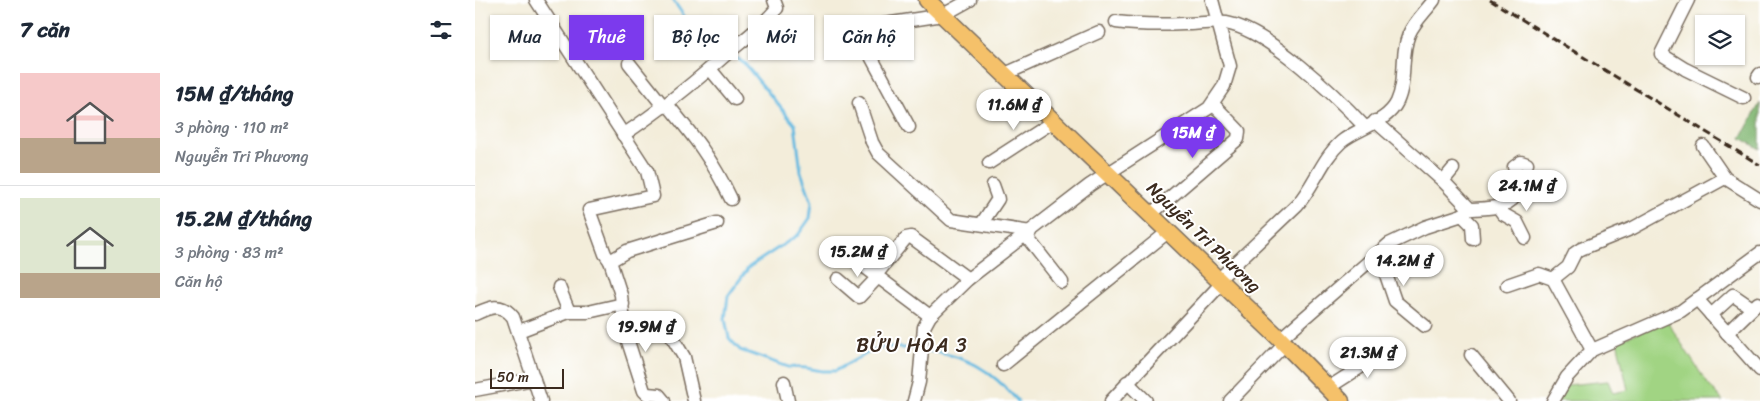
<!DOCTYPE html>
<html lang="vi">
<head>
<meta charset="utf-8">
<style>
	body { margin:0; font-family:Sriracha,sans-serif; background:#f2f2f3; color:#1f2937; height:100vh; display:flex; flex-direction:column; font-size:19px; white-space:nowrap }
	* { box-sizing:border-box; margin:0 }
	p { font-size:16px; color:#747a83 }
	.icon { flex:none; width:28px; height:28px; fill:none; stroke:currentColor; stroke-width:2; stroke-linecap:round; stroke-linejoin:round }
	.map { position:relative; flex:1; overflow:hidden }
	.drawer { display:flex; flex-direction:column; background:#fff; width:475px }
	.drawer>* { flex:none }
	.banner { position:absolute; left:15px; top:15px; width:475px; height:45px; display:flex; gap:10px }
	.controls { position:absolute; left:1220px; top:15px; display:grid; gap:10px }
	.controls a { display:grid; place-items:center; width:50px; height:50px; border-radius:0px; background:#fff; box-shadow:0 1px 4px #0004; font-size:25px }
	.scale { position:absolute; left:15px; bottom:12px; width:74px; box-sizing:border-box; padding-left:5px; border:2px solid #3b2a1e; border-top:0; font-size:14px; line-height:18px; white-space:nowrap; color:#3b2a1e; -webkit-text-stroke:4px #fff; paint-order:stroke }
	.price { position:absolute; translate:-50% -42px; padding:0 11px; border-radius:18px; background:#fff; color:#222; font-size:16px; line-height:32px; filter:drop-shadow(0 1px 2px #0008) }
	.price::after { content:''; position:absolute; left:50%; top:30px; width:15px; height:11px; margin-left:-8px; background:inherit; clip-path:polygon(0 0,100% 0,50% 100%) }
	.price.active { background:#7c3aed; color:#fff }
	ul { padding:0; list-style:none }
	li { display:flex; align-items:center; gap:15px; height:125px; padding:0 20px }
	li+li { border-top:1px solid #e0e1e3 }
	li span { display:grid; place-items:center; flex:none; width:140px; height:100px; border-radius:0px; color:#555 }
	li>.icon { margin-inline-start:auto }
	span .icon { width:60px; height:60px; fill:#fffc; stroke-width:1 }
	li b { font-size:21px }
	h2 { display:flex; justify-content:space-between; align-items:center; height:60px; padding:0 20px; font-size:21px }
	.pill { padding:0 18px; border-radius:0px; background:#fff; box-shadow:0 1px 4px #0004; font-size:18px; line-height:45px }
	.pill.active { background:#7c3aed; color:#fff }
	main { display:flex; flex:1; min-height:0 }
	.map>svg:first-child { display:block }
	.green { fill:#a1d483; stroke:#6e7f50 }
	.forest { fill:#80b671; stroke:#5e7048 }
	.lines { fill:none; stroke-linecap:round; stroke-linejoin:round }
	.stream { stroke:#63b9e0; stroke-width:3 }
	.minor-casing { stroke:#7b6e60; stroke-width:15 }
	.major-casing { stroke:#7b6e60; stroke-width:19 }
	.minor { stroke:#fff; stroke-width:12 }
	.major { stroke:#f5c16b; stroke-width:16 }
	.rail { stroke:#3b2a1e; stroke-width:3; stroke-dasharray:8 4; stroke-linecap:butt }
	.labels { text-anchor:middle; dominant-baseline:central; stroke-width:4; stroke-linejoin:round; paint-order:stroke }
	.street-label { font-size:18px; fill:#3b2a1e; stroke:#fff }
	.quarter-label { font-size:20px; letter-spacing:1px; fill:#3b2a1e; stroke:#fff }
</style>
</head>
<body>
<main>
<section class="drawer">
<h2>7 căn<svg class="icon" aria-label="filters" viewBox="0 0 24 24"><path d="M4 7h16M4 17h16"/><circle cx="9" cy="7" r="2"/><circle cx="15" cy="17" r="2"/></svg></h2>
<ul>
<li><span style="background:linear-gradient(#f6c9c9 65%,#b9a48a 0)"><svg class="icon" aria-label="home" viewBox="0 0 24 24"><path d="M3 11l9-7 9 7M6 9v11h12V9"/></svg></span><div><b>15M ₫/tháng</b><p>3 phòng · 110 m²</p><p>Nguyễn Tri Phương</p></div></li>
<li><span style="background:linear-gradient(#dfe7d0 75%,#b9a48a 0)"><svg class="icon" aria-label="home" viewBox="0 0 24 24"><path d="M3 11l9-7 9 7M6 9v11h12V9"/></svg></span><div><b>15.2M ₫/tháng</b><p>3 phòng · 83 m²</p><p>Căn hộ</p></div></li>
</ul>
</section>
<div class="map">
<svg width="1285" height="401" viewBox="0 0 1285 401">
	<rect width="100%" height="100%" fill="#fff"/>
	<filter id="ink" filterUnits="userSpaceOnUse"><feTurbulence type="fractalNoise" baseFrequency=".02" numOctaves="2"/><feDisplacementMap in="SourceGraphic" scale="10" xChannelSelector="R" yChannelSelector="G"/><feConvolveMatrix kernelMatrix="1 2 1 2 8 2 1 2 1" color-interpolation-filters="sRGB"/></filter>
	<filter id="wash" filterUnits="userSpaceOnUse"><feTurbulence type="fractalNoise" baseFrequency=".0096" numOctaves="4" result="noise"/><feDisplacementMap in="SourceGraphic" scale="20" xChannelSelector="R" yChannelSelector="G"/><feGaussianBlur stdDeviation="1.12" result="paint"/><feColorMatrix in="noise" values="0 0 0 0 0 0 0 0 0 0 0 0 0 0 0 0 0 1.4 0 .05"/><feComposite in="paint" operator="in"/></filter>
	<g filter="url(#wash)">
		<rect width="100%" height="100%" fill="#f3edda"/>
		<path class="green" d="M1192,321L1232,383L1248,401H1082L1092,385L1133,381L1138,393L1153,390L1142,341Z"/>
		<path class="forest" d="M1285,103V149L1266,138Z"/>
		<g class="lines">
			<g class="stream">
				<path d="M198,0L218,29L251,51"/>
				<path d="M256,54L269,63L320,125L326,172L337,202L335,218L323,235L274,267L253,296L250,319L254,338L265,350L313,367L331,368L347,371H360L398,350L411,347L444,349"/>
				<path d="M450,350C494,357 514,368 543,401"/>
			</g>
		</g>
	</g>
	<g filter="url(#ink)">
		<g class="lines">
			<g class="minor-casing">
				<g id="minor">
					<path d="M61,0L172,171L178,196L114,210L130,254L135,261"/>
					<path d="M1213,0L1186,54L1210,69L1269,98"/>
					<path d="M641,22C664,25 686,25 709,24C723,24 737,21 751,23C793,30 861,96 890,127"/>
					<path d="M154,63L189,107"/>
					<path d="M235,69L260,99"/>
					<path d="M530,74L624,32"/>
					<path d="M1283,77L1285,74"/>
					<path d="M384,103L397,142L403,153L476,220L556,232"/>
					<path d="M192,104C220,138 237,159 256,199"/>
					<path d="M900,121L968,181L995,209C1015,208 1035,210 1045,189L1039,167L1046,162L1052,164"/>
					<path d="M434,127L386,38L385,31L391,27L468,15L495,0"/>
					<path d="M148,135C186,110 220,82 254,52C270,39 289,25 302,8L299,0"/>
					<path d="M1228,146L1250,178L1285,200"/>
					<path d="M514,163L579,121"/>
					<path d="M968,181L978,169"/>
					<path d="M1023,207L1028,214L1042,222L1050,238"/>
					<path d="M676,214L763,139L764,131L738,104"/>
					<path d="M987,215L997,225L998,239"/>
					<path d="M507,223L523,199L518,185"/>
					<path d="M551,236L587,282"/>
					<path d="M371,253L455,316"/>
					<path d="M904,254L920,301L950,326"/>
					<path d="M401,275L431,238L436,237L493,279"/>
					<path d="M363,279L384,297L403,277"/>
					<path d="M1078,279L1093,267L1100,253L1106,249L1158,228L1250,178"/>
					<path d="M743,280L822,205C839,186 847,159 866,142C882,128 912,123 922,102C932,81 925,55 934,34C939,22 951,11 959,0"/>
					<path d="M1032,285L1064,274L1078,279L1117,350"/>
					<path d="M84,287L94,312"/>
					<path d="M1222,299L1285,370"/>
					<path d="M0,314C15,307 26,302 38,317L66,401"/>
					<path d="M1236,315L1258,295L1277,308"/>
					<path d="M192,329L209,357L219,401"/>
					<path d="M44,331L94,312H113L148,304"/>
					<path d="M1252,333L1283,303"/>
					<path d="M805,339L914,244L950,227L987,215L995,209"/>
					<path d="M996,355L1034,401"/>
					<path d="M528,365L694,231"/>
					<path d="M309,382L313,401"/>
					<path d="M652,382L671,401"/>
					<path d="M853,388L892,363L891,346"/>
					<path d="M0,390L59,379"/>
					<path d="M189,401L184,395L172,394L169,391L150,332L146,295L135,261L152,251L242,223"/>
					<path d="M439,401L444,382L449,327L455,316L493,279L615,185L734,108L749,86L755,66L737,0"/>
					<path d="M636,401L747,283"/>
					<path d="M755,401L809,345"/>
					<path d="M1078,401L1092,377L1117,350L1206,311L1285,253"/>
				</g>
			</g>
			<g class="major-casing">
				<path id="major" d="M452,0L805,339L866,401"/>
			</g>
			<use href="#minor" class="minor"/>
			<use href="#major" class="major"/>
			<path class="rail" d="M1015,0L1285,165"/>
		</g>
	</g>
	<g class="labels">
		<g class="street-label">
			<text transform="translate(729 237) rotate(44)">Nguyễn Tri Phương</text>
		</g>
		<g class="quarter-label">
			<text x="437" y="345">BỬU HÒA 3</text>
		</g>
	</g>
</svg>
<div class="controls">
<a><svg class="icon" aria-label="layers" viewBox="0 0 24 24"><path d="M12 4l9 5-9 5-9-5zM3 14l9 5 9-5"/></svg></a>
</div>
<div class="scale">50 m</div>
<b class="price" style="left:539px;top:131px">11.6M ₫</b>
<b class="price active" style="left:718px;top:159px">15M ₫</b>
<b class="price" style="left:1052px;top:212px">24.1M ₫</b>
<b class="price" style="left:383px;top:278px">15.2M ₫</b>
<b class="price" style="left:929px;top:287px">14.2M ₫</b>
<b class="price" style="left:171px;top:353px">19.9M ₫</b>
<b class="price" style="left:893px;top:379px">21.3M ₫</b>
<div class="banner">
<a class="pill">Mua</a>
<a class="pill active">Thuê</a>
<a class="pill">Bộ lọc</a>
<a class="pill">Mới</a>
<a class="pill">Căn hộ</a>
</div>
</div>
</main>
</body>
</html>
